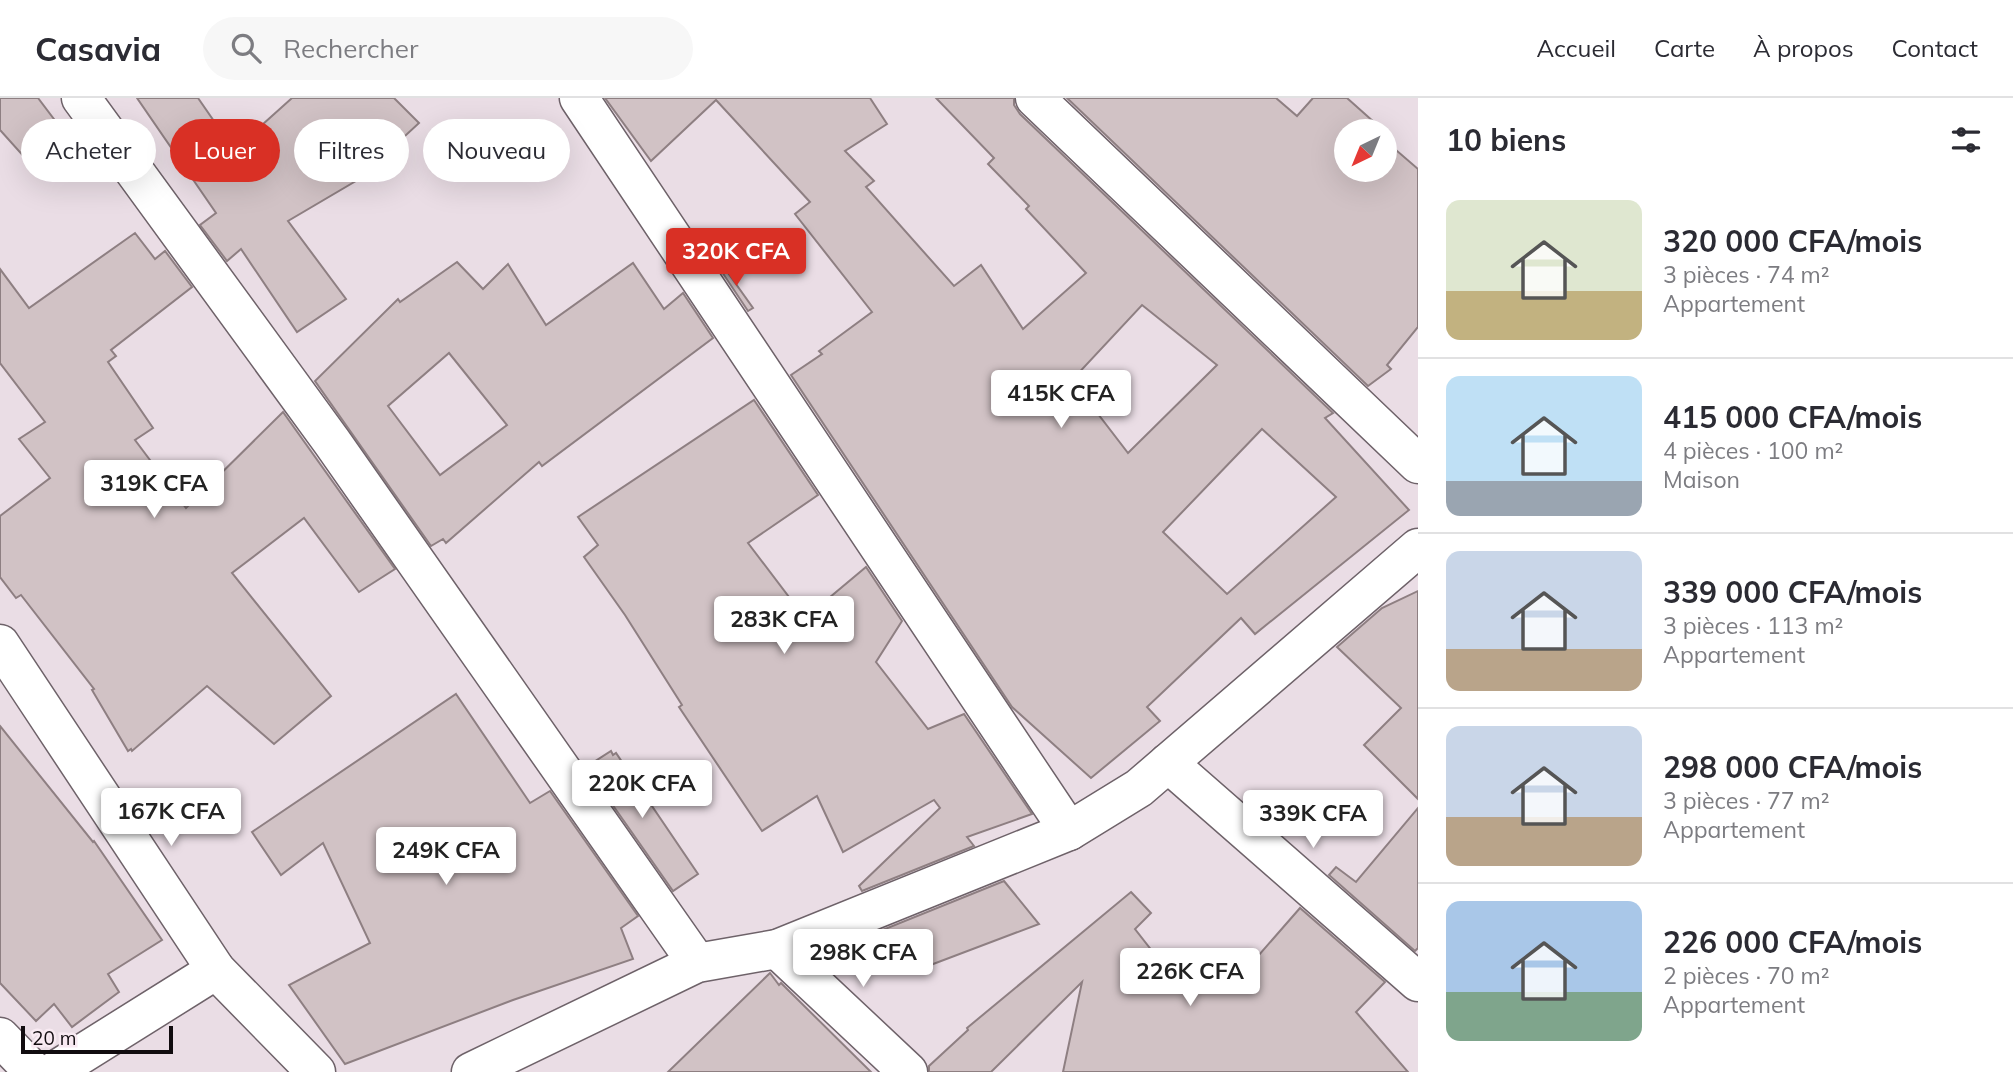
<!DOCTYPE html>
<html lang="fr">
<head>
<meta charset="utf-8">
<style>
	body { margin:0; font-family:Mulish,sans-serif; background:#f7f7f7; color:#2b2b33; height:100vh; display:flex; flex-direction:column; font-size:26px; white-space:nowrap }
	* { box-sizing:border-box; margin:0 }
	p { font-size:23px; color:#7c7c81 }
	.icon { flex:none; width:38px; height:38px; fill:none; stroke:currentColor; stroke-width:2; stroke-linecap:round; stroke-linejoin:round }
	.map { position:relative; flex:1; overflow:hidden }
	.details { display:flex; flex-direction:column; background:#fff; width:595px }
	.details>* { flex:none }
	.guide { position:absolute; left:21px; top:21px; width:665px; height:63px; display:flex; gap:14px }
	.needle { width:46px; rotate:223deg }
	.buttons { position:absolute; left:1334px; top:21px; display:grid; gap:14px }
	.buttons a { display:grid; place-items:center; width:63px; height:63px; border-radius:50%; background:#fff; box-shadow:0 7px 28px #0002; font-size:35px }
	.scale { position:absolute; left:21px; bottom:18px; width:152px; box-sizing:border-box; padding-left:7px; border:4px solid #110c0f; border-top:0; font-size:19px; line-height:24px; white-space:nowrap; color:#110c0f; -webkit-text-stroke:5px #f8eaf2; paint-order:stroke }
	.price { position:absolute; translate:-50% -60px; padding:0 16px; border-radius:7px; background:#fff; color:#222; font-size:23px; line-height:46px; filter:drop-shadow(0 2px 4px #0008) }
	.price::after { content:''; position:absolute; left:50%; top:42px; width:21px; height:16px; margin-left:-10px; background:inherit; clip-path:polygon(0 0,100% 0,50% 100%) }
	.price.selected { background:#d93025; color:#fff }
	ul { padding:0; list-style:none }
	li { display:flex; align-items:center; gap:21px; height:175px; padding:0 28px }
	li+li { border-top:2px solid #e1e1e2 }
	li span { display:grid; place-items:center; flex:none; width:196px; height:140px; border-radius:14px; color:#555 }
	li>.icon { margin-inline-start:auto }
	span .icon { width:84px; height:84px; fill:#fffc; stroke-width:1 }
	li b { font-size:30px }
	h2 { display:flex; justify-content:space-between; align-items:center; height:84px; padding:0 28px; font-size:30px }
	.tag { padding:0 24px; border-radius:32px; background:#fff; box-shadow:0 7px 28px #0002; font-size:24px; line-height:63px }
	.tag.selected { background:#d93025; color:#fff }
	header { display:flex; align-items:center; gap:42px; box-sizing:border-box; height:98px; padding:0 35px; background:#fff; border-bottom:2px solid #e1e1e2 }
	header strong { font-size:33px }
	nav { display:flex; gap:38px; margin-inline-start:auto; font-size:24px }
	.search { width:490px; height:63px; background:#f7f7f7; display:flex; align-items:center; gap:18px; box-sizing:border-box; padding:0 24px; border-radius:38px; color:#7c7c81; font-size:26px }
	main { display:flex; flex:1; min-height:0 }
	.map>svg:first-child { display:block }
	.building { fill:#d1c2c5; stroke:#8e7f82; stroke-width:2; fill-rule:evenodd }
	.lines { fill:none; stroke-linecap:round; stroke-linejoin:round }
	.minor-casing { stroke:#6e6269; stroke-width:41 }
	.minor { stroke:#fff; stroke-width:38 }
</style>
</head>
<body>
<header>
<strong>Casavia</strong>
<div class="search"><svg class="icon" aria-label="search" viewBox="0 0 24 24"><circle cx="10" cy="10" r="6"/><path d="M15 15l6 6"/></svg>Rechercher</div>
<nav><a>Accueil</a><a>Carte</a><a>À propos</a><a>Contact</a></nav>
</header>
<main>
<div class="map">
<svg width="1418" height="974" viewBox="0 0 1418 974">
	<rect width="100%" height="100%" fill="#eadde5"/>
	<g class="building">
		<path d="M0,0H38L72,45L35,71L0,32Z"/>
		<path d="M137,0H198L234,52L292,0H394L419,25L393,49L400,57L288,123L346,201L297,234L241,151L227,163L200,127L216,115Z"/>
		<path d="M605,0H870L887,26L845,53L874,83L866,89L954,188L981,167L1023,231L1086,175L1026,111L1029,108L988,66L994,60L936,0H1014V7L1020,16L1333,315L1325,320L1409,412L1255,536L1241,520L1147,609L1160,623L1091,680L1012,609L791,277L822,256L819,253L872,214L795,116L810,104L716,2L651,63ZM1142,207L1217,267L1128,355L1072,282ZM1262,331L1336,399L1227,496L1163,434Z"/>
		<path d="M1067,0H1276L1297,18L1313,0H1347L1384,33H1346V72H1384V34L1393,42L1389,46L1418,71V229L1387,267L1391,271L1368,288Z"/>
		<path d="M135,135L155,161L165,153L192,189L111,252L116,258L108,264L153,330L135,342L186,410L283,314L395,471L359,494L304,420L232,475L331,598L274,646L207,588L132,653L131,651L128,653L92,592L94,591L21,497L16,500L0,479V418L50,380L19,341L45,324L0,265V171L29,210Z"/>
		<path d="M457,164L483,191L508,166L546,227L633,165L664,211L683,195L713,240L542,368L539,364L446,445L443,441L431,448L315,283L398,201L400,204ZM449,255L507,327L440,377L388,308Z"/>
		<path d="M721,165L753,210L748,213L718,168Z"/>
		<path d="M754,302L818,397L748,445L805,520L866,469L902,523L876,564L928,631L964,616L1032,716L967,739L974,748L862,793L859,788L940,710L934,702L843,754L817,698L762,733L679,609L682,607L625,517L584,459L598,447L578,419Z"/>
		<path d="M1418,493V701L1364,647L1401,610L1337,549L1382,510Z"/>
		<path d="M456,596L530,705L550,693L638,818L621,830L633,861L513,902L345,966L289,887L370,845L323,745L281,777L252,734Z"/>
		<path d="M0,628L93,744L94,743L162,842L108,876L119,894L72,929L54,906L36,923L0,885Z"/>
		<path d="M611,653L613,657L616,655L698,776L673,793L586,669Z"/>
		<path d="M1418,710V850L1415,853L1329,777L1336,769L1356,784Z"/>
		<path d="M1004,783L1039,826L920,871L910,858L895,865L880,833Z"/>
		<path d="M1131,794L1151,815L1135,831L1185,895L1216,861L1238,881L1300,810L1385,884L1356,914L1408,974H1063L1082,884L991,974H929V968L968,932L967,930Z"/>
		<path d="M770,875L779,887L781,885L783,887L871,974H668Z"/>
	</g>
	<g class="lines">
		<g class="minor-casing">
			<g id="minor">
				<path d="M81,0L332,344L697,865"/>
				<path d="M579,0L1069,733"/>
				<path d="M1035,0L1418,366"/>
				<path d="M0,546L216,872L316,974"/>
				<path d="M1168,665L1418,884"/>
				<path d="M777,851L908,974"/>
				<path d="M0,939L34,974"/>
				<path d="M53,974L216,872"/>
				<path d="M471,974L697,865L777,851L1069,733L1139,690L1418,450"/>
			</g>
		</g>
		<use href="#minor" class="minor"/>
	</g>
</svg>
<div class="buttons">
<a><svg class="needle" viewBox="-14 -14 28 28"><path d="M0-13l5 13h-10z" fill="#e53935"/><path d="M0 13l5-13h-10z" fill="#7c7c81"/></svg></a>
</div>
<div class="scale">20 m</div>
<b class="price selected" style="left:736px;top:190px">320K CFA</b>
<b class="price" style="left:1061px;top:332px">415K CFA</b>
<b class="price" style="left:154px;top:422px">319K CFA</b>
<b class="price" style="left:784px;top:558px">283K CFA</b>
<b class="price" style="left:642px;top:722px">220K CFA</b>
<b class="price" style="left:171px;top:750px">167K CFA</b>
<b class="price" style="left:1313px;top:752px">339K CFA</b>
<b class="price" style="left:446px;top:789px">249K CFA</b>
<b class="price" style="left:863px;top:891px">298K CFA</b>
<b class="price" style="left:1190px;top:910px">226K CFA</b>
<div class="guide">
<a class="tag">Acheter</a>
<a class="tag selected">Louer</a>
<a class="tag">Filtres</a>
<a class="tag">Nouveau</a>
</div>
</div>
<section class="details">
<h2>10 biens<svg class="icon" aria-label="filters" viewBox="0 0 24 24"><path d="M4 7h16M4 17h16"/><circle cx="9" cy="7" r="2"/><circle cx="15" cy="17" r="2"/></svg></h2>
<ul>
<li><span style="background:linear-gradient(#dfe7d0 65%,#c2b280 0)"><svg class="icon" aria-label="home" viewBox="0 0 24 24"><path d="M3 11l9-7 9 7M6 9v11h12V9"/></svg></span><div><b>320 000 CFA/mois</b><p>3 pièces · 74 m²</p><p>Appartement</p></div></li>
<li><span style="background:linear-gradient(#bfe0f5 75%,#9aa5b1 0)"><svg class="icon" aria-label="home" viewBox="0 0 24 24"><path d="M3 11l9-7 9 7M6 9v11h12V9"/></svg></span><div><b>415 000 CFA/mois</b><p>4 pièces · 100 m²</p><p>Maison</p></div></li>
<li><span style="background:linear-gradient(#c9d6e8 70%,#b9a48a 0)"><svg class="icon" aria-label="home" viewBox="0 0 24 24"><path d="M3 11l9-7 9 7M6 9v11h12V9"/></svg></span><div><b>339 000 CFA/mois</b><p>3 pièces · 113 m²</p><p>Appartement</p></div></li>
<li><span style="background:linear-gradient(#c9d6e8 65%,#b9a48a 0)"><svg class="icon" aria-label="home" viewBox="0 0 24 24"><path d="M3 11l9-7 9 7M6 9v11h12V9"/></svg></span><div><b>298 000 CFA/mois</b><p>3 pièces · 77 m²</p><p>Appartement</p></div></li>
<li><span style="background:linear-gradient(#a9c7e8 65%,#7fa58c 0)"><svg class="icon" aria-label="home" viewBox="0 0 24 24"><path d="M3 11l9-7 9 7M6 9v11h12V9"/></svg></span><div><b>226 000 CFA/mois</b><p>2 pièces · 70 m²</p><p>Appartement</p></div></li>
</ul>
</section>
</main>
</body>
</html>
